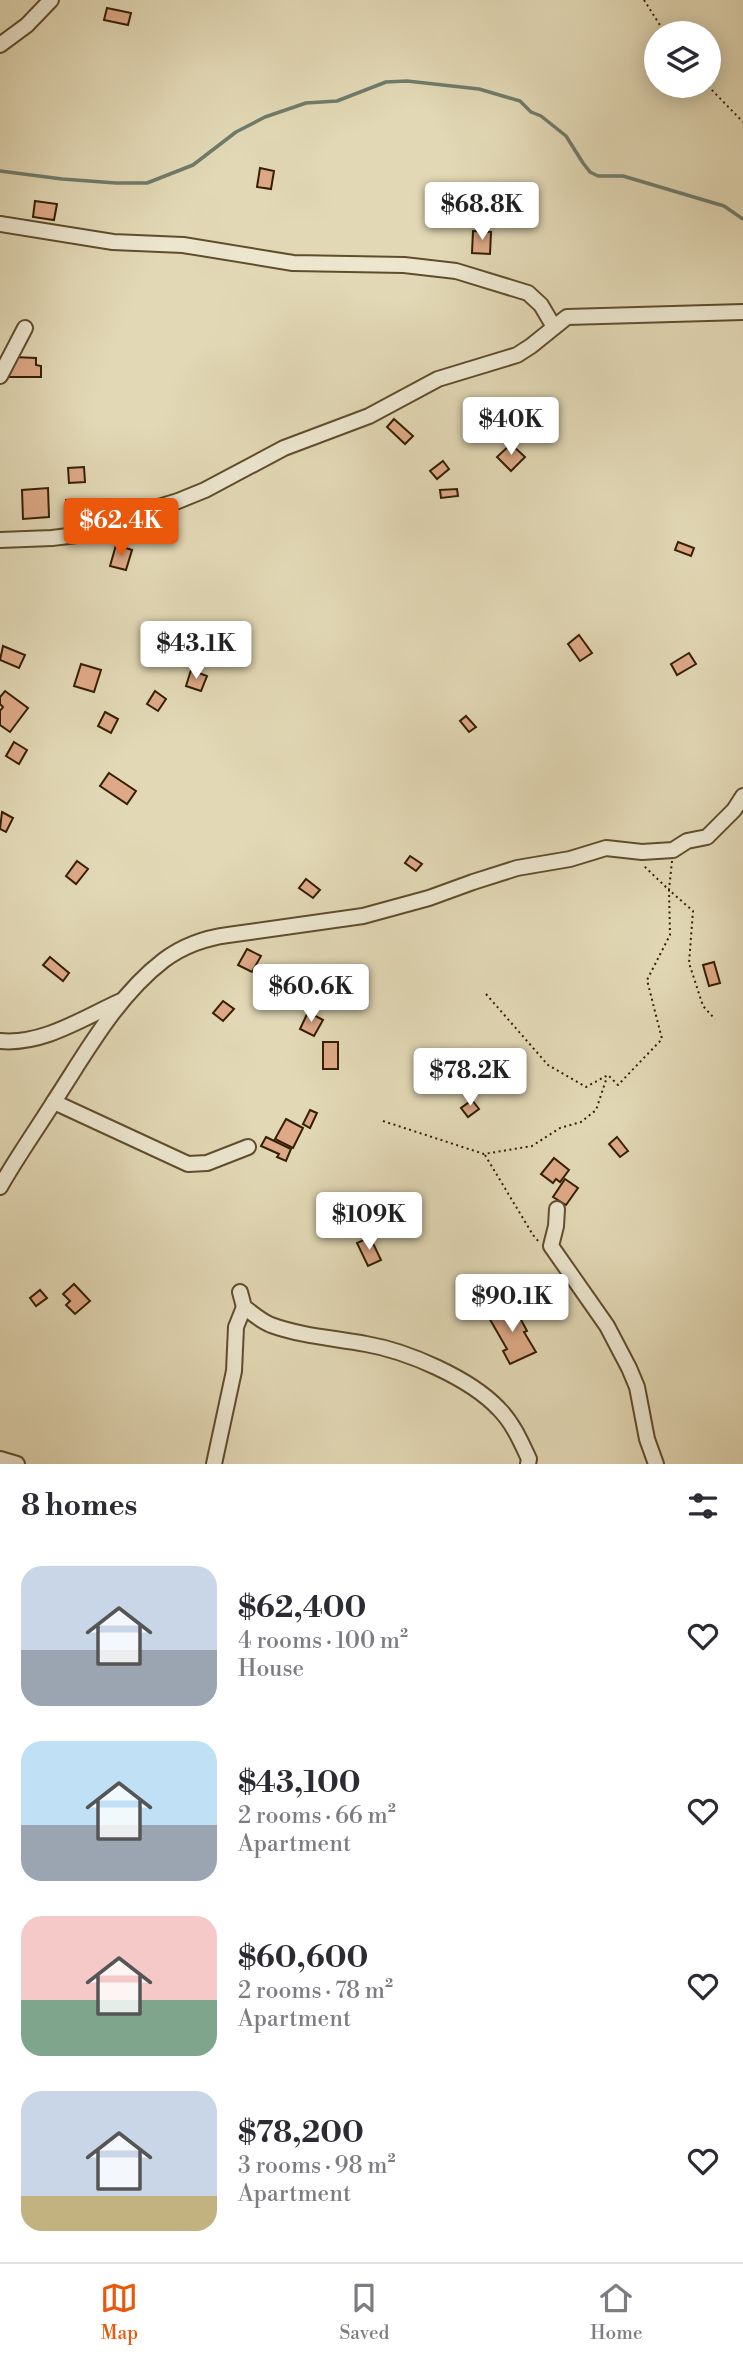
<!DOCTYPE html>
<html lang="en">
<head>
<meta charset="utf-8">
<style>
	body { margin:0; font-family:"Libre Bodoni",serif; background:#f7f7f7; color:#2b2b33; height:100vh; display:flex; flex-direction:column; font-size:26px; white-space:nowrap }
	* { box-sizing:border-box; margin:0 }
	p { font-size:23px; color:#7c7c81 }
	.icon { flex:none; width:38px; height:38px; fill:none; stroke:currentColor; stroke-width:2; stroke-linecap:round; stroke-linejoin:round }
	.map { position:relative; height:1464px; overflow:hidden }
	.side { display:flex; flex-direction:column; background:#fff; flex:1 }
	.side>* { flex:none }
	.fabs { position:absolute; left:644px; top:21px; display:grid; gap:14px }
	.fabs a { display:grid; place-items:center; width:77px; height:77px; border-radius:50%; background:#fff; box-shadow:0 4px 18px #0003; font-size:35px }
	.price { position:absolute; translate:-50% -60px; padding:0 16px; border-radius:7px; background:#fff; color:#222; font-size:23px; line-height:46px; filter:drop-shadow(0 2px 4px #0008) }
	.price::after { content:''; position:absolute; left:50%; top:42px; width:21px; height:16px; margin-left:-10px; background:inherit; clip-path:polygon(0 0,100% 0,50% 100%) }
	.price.selected { background:#ea580c; color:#fff }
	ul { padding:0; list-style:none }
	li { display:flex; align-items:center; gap:21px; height:175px; padding:0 21px }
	li span { display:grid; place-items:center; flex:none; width:196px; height:140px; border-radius:21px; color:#555 }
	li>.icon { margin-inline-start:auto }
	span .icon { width:84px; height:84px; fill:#fffc; stroke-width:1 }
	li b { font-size:30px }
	h2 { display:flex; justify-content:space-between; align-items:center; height:84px; padding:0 21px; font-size:30px }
	.tabs { display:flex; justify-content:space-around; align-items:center; height:98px; border-top:2px solid #e1e1e2; background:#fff; font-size:19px; color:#7c7c81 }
	.tabs a { display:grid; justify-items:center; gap:4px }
	.tabs .selected { color:#ea580c }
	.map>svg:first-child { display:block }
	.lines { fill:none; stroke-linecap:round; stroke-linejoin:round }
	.stream { stroke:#6f7b6b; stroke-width:3.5 }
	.building { fill:#dea987; stroke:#351f00; stroke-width:2 }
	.minor-casing { stroke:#604d2d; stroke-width:18 }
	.path { stroke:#351f00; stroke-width:2; stroke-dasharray:2 3.5; stroke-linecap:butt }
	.minor { stroke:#ece6cf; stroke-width:14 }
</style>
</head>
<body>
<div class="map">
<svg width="743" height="1464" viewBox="0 0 743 1464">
	<rect width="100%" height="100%" fill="#e2d8b5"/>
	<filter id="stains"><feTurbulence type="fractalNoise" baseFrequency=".00286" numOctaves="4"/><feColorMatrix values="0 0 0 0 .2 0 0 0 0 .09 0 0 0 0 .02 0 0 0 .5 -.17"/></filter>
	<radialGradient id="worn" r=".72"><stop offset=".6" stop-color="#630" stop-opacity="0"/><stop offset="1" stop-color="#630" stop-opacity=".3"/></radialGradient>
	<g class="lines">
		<path class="stream" d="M0,171L62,179L116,183H147L193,165L236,132L265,117L306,103L337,101L386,82L407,81L479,89L520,101L531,112L541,116L566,136L583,163L590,172L598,176H623L724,206L743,219"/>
	</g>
	<g class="building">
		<path d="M107,8L131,13L128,25L104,20Z"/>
		<path d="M260,168L274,171L271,189L257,187Z"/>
		<path d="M478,186L497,187L495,210L476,208Z"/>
		<path d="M35,201L57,204L54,220L33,217Z"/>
		<path d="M473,231L491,232L490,254L472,253Z"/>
		<path d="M13,357L36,358V365L41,366V377H9V363Z"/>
		<path d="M394,419L413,436L405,444L387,427Z"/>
		<path d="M511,444L525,457L511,471L497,457Z"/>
		<path d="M443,461L449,469L437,479L430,471Z"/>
		<path d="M84,467L85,482L69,483L68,468Z"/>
		<path d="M48,488L49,517L23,519L22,490Z"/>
		<path d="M457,489L458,496L441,498L440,490Z"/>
		<path d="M90,499L91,517L67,518L66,500Z"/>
		<path d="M678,542L694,548L691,556L675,550Z"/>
		<path d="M116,545L132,550L126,570L110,566Z"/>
		<path d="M579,635L592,653L580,661L568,644Z"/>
		<path d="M3,646L25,655L19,668L0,660Z"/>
		<path d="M689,653L696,664L677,675L671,664Z"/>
		<path d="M81,664L101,670L94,692L74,686Z"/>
		<path d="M191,670L207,676L201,691L186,686Z"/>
		<path d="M5,691L28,708L10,732L0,725V711L3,707L0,704V697Z"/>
		<path d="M155,691L166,699L158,711L147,704Z"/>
		<path d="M105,712L118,719L111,733L98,726Z"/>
		<path d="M466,716L476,727L469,732L460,721Z"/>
		<path d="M14,742L27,750L19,764L6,756Z"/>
		<path d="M109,773L136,791L127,804L100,786Z"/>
		<path d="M2,812L13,818L6,832L0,829Z"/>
		<path d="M410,856L422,864L416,871L405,863Z"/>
		<path d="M77,861L88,869L76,884L66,876Z"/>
		<path d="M306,879L320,890L313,898L299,888Z"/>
		<path d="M247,949L261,956L252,972L238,965Z"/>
		<path d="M50,957L69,973L63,981L43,965Z"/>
		<path d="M714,962L720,983L709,986L703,965Z"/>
		<path d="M223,1001L234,1009L223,1021L213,1013Z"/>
		<path d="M308,1012L323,1020L314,1036L300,1029Z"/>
		<rect x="323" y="1042" width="15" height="27"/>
		<path d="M472,1100L479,1109L468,1117L461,1108Z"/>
		<path d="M310,1110L317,1113L310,1128L303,1124Z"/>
		<path d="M286,1119L303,1128L293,1148L275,1139Z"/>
		<path d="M266,1137L291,1149L286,1161L277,1157L279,1154L261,1146Z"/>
		<path d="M617,1137L628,1151L620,1157L609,1144Z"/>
		<path d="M554,1158L569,1170L560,1182L556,1179L553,1183L541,1174Z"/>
		<path d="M565,1179L578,1188L566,1205L553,1197Z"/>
		<path d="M370,1237L381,1260L368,1266L357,1243Z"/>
		<path d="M74,1284L90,1301L75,1314L66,1305L70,1301L63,1294Z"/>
		<path d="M40,1290L47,1298L36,1306L30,1298Z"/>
		<path d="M511,1303L515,1310L512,1312L515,1316L518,1314L527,1331L524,1332L536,1352L510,1364L503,1351L507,1349L488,1316Z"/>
	</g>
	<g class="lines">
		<g class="minor-casing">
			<g id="minor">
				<path d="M0,45L27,25L51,0"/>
				<path d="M0,224L113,242L183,245L293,263L404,265L456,271L528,293L541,305L554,327"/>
				<path d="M0,376L25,328"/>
				<path d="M0,540L52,538L85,534L116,520L178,501L205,490L284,448L369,416L438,379L517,355L531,346L567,317L743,312"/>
				<path d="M0,1041C43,1045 83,1018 121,1001"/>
				<path d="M54,1102L188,1164L207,1163L248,1147"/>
				<path d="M0,1187C17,1157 37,1129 55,1100C87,1051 117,996 164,960C183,946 205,938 228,935L363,916L429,898L473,882L517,868L570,859L606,848L642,852L673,850L687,841L707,837L734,810L743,796"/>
				<path d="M557,1209L556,1226L551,1246L607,1326L629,1368L637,1387L647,1439L656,1464"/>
				<path d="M240,1292L244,1307C252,1313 261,1321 271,1325C301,1336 334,1338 366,1344C407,1351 470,1378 499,1409C513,1423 521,1442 529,1459L528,1464"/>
				<path d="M0,1459L17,1464"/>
				<path d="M214,1464L234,1371L236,1327L244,1307"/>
			</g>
		</g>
		<g class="path">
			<path d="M644,0L665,33"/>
			<path d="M708,86L743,122"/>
			<path d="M672,861L669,890L693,911L689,963L703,1006L715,1019"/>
			<path d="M486,994L548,1065L586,1087L608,1075L618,1085L662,1039L647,980L670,935L669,890L644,866"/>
			<path d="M383,1121L484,1154L532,1146L560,1128L581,1122L596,1110L607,1077"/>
			<path d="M485,1155L533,1235L539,1242"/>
		</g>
		<use href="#minor" class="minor"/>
	</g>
	<rect width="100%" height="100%" filter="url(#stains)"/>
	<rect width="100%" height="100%" fill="url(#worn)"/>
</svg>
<div class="fabs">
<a><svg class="icon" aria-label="layers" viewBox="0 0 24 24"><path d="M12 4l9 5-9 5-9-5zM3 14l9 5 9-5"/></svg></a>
</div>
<b class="price" style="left:482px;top:242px">$68.8K</b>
<b class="price" style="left:511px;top:457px">$40K</b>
<b class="price selected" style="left:121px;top:558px">$62.4K</b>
<b class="price" style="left:196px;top:681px">$43.1K</b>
<b class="price" style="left:311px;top:1024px">$60.6K</b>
<b class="price" style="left:470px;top:1108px">$78.2K</b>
<b class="price" style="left:369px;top:1252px">$109K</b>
<b class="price" style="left:512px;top:1334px">$90.1K</b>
</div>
<section class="side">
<h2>8 homes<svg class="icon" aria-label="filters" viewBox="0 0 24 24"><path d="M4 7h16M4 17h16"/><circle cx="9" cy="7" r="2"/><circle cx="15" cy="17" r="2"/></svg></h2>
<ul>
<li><span style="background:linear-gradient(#c9d6e8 60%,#9aa5b1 0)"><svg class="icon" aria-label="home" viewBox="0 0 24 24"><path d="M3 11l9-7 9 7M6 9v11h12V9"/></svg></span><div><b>$62,400</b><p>4 rooms · 100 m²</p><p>House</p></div><svg class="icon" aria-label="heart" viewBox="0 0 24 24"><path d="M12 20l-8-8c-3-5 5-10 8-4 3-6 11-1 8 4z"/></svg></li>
<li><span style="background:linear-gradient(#bfe0f5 60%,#9aa5b1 0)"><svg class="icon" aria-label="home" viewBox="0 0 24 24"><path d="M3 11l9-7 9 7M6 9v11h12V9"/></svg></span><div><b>$43,100</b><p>2 rooms · 66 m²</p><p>Apartment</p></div><svg class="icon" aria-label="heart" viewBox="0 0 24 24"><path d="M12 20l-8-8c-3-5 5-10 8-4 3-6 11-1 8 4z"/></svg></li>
<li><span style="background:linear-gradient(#f6c9c9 60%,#7fa58c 0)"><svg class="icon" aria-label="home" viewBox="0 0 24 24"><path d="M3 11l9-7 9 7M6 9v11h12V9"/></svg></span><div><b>$60,600</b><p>2 rooms · 78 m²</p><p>Apartment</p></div><svg class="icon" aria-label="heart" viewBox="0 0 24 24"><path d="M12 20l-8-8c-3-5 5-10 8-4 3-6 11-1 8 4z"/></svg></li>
<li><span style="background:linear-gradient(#c9d6e8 75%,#c2b280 0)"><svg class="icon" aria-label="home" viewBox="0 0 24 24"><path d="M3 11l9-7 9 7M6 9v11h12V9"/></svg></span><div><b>$78,200</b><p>3 rooms · 98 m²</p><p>Apartment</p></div><svg class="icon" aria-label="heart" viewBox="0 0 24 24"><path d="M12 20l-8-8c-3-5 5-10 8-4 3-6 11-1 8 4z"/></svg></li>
</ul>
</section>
<nav class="tabs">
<a class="selected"><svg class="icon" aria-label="map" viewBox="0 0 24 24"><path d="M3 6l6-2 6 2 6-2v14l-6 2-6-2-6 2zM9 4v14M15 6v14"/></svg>Map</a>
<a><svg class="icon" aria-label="saved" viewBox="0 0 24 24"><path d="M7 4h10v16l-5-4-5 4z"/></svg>Saved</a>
<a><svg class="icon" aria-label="home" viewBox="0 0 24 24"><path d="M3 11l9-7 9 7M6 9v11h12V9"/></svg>Home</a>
</nav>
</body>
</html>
